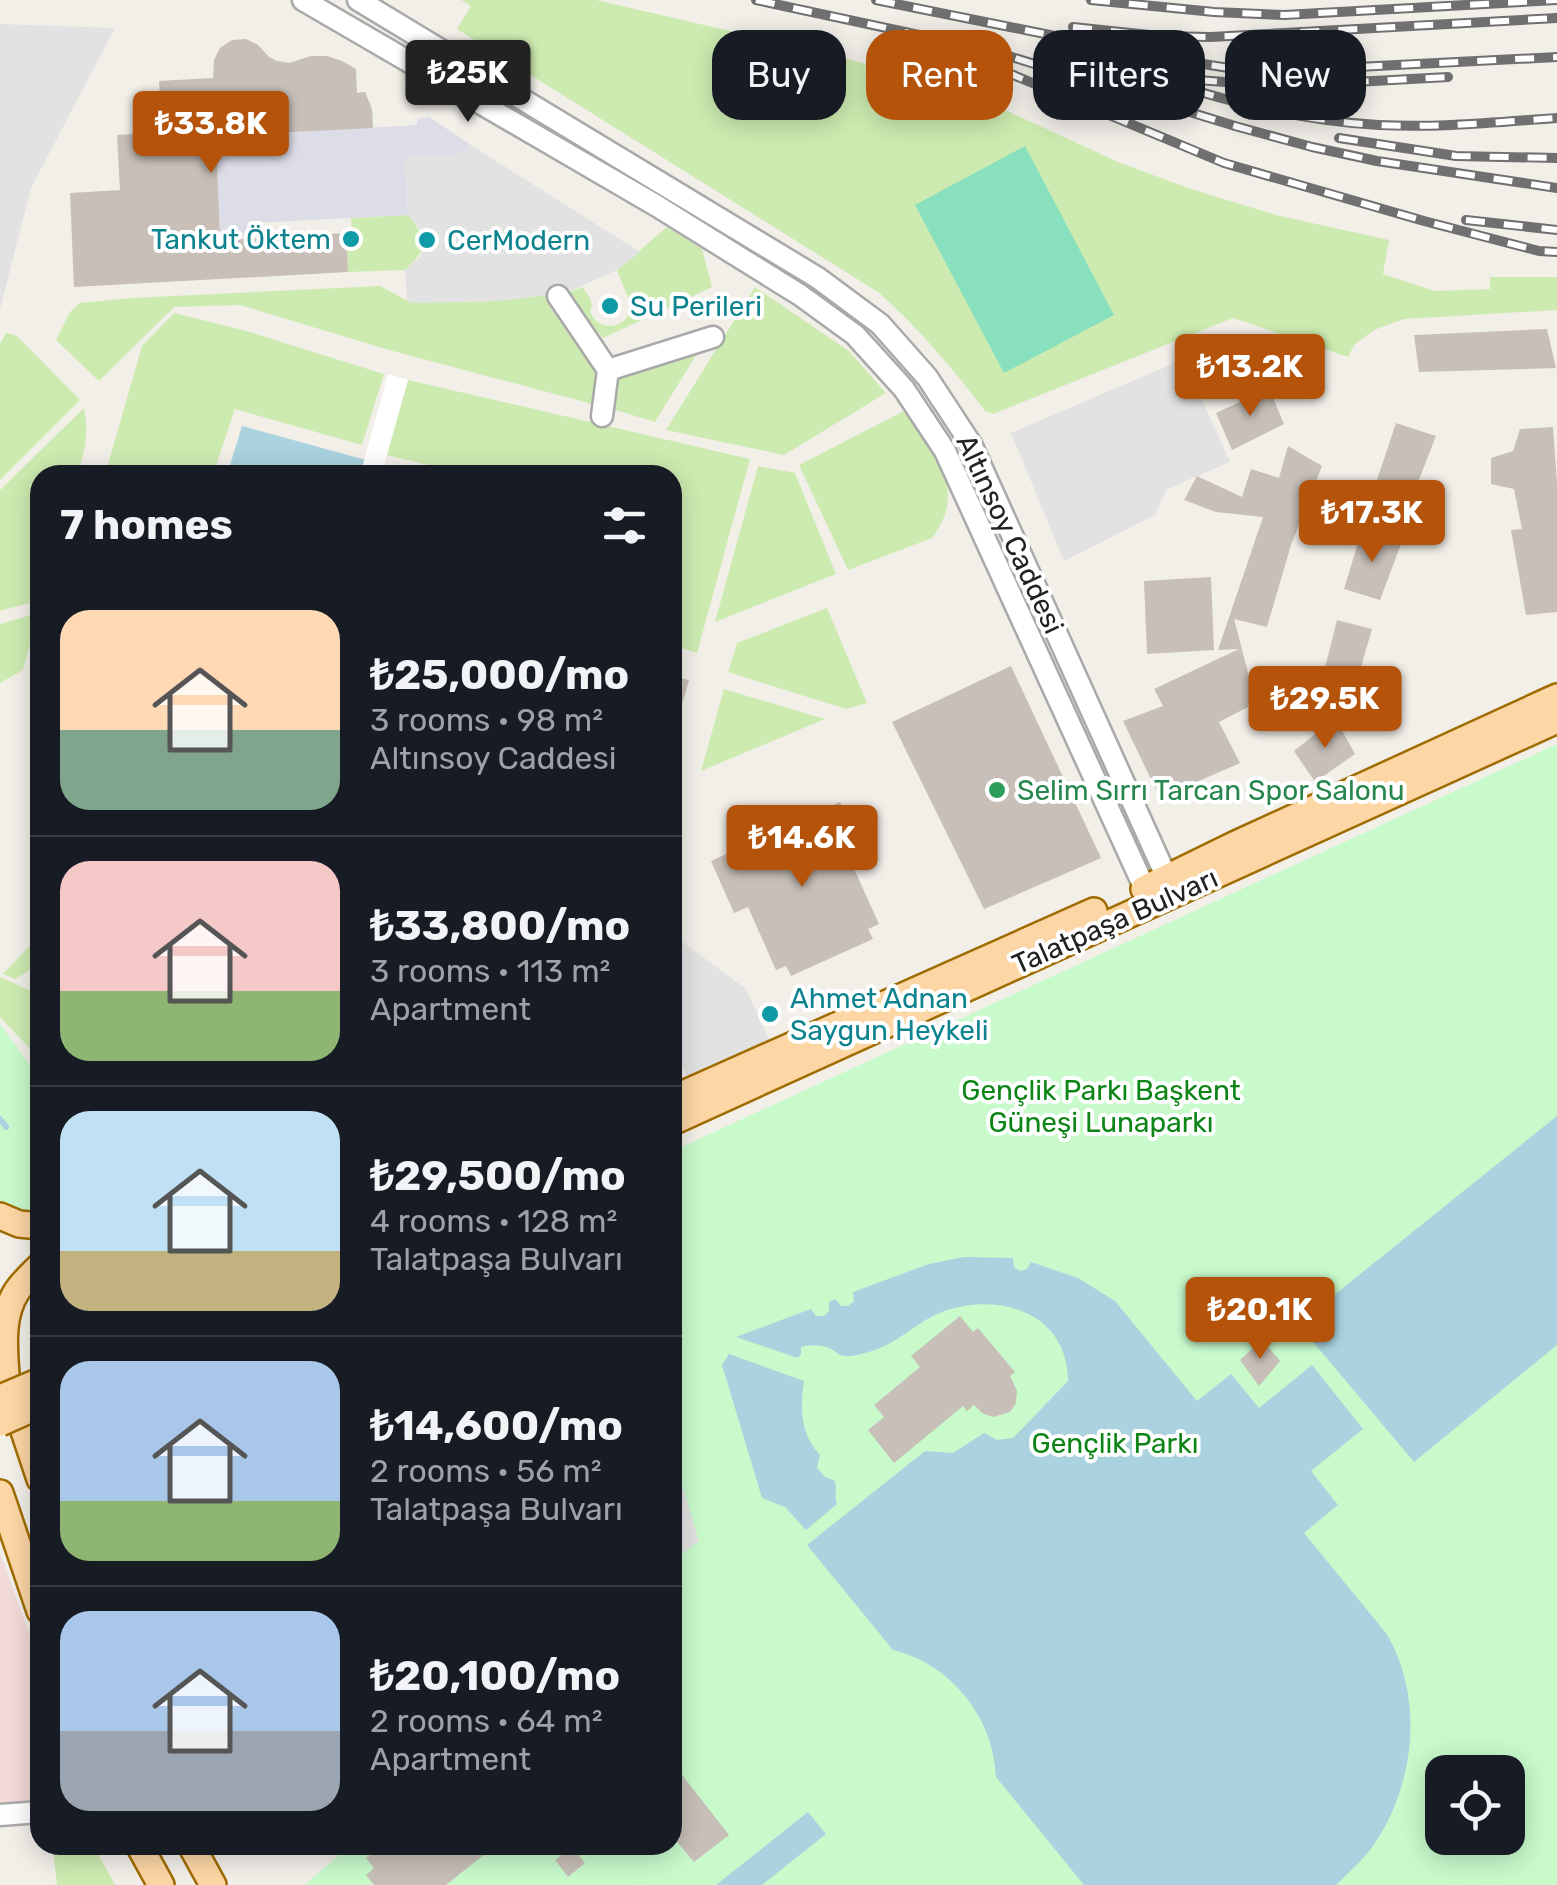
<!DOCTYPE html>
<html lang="en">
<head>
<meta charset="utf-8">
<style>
	body { margin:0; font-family:Rubik,sans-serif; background:#242831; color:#f1f3f6; height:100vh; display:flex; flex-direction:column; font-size:38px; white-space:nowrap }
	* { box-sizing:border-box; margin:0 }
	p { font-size:32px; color:#9ea1a6 }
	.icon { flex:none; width:55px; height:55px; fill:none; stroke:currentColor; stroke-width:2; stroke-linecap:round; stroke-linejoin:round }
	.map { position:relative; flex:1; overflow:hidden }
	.drawer { position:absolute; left:30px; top:465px; width:652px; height:1390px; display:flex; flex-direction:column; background:#171b24; border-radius:30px; box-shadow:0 5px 25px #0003 }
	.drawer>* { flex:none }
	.top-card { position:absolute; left:712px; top:30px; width:692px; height:90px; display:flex; gap:20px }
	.buttons { position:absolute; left:1425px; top:1755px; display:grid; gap:20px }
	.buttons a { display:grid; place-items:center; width:100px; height:100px; border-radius:20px; background:#171b24; box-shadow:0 5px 25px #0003; font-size:50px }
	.price { position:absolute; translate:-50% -85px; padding:0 22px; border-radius:10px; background:#b45309; color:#fff; font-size:32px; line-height:65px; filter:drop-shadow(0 2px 5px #0008) }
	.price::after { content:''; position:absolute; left:50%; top:60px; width:30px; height:22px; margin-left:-15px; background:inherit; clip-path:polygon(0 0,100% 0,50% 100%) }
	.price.selected { background:#222; color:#fff }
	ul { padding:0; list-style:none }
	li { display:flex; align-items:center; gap:30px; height:250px; padding:0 30px }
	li+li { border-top:2px solid #363941 }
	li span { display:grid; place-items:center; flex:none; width:280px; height:200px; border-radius:30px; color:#555 }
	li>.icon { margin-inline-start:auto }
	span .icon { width:120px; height:120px; fill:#fffc; stroke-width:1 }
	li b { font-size:42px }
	h2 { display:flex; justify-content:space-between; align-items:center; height:120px; padding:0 30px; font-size:42px }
	.chip { padding:0 35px; border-radius:30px; background:#171b24; box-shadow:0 5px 25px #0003; font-size:35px; line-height:90px }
	.chip.selected { background:#b45309; color:#fff }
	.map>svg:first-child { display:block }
	.commercial { fill:#f2dad9 }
	.grass { fill:#cdebb0 }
	.park { fill:#c8facc; fill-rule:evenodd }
	.pitch { fill:#88e0be }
	.parking { fill:#e2e2e2 }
	.plaza { fill:#dddde8 }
	.water { fill:#aad3df }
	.pier { fill:#fff }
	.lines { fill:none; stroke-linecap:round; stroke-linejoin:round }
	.stream { stroke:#aad3df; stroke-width:6 }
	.building { fill:#c7bfb8 }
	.minor-casing { stroke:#a9a9a9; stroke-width:25 }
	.major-casing { stroke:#a06b00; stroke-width:30 }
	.minor { stroke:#fff; stroke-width:20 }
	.major { stroke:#fcd6a4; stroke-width:25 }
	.rail-casing { stroke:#707070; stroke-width:10 }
	.rail { stroke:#fff; stroke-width:6; stroke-dasharray:19; stroke-linecap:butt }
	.major-bridge-casing { stroke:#a06b00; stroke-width:30; stroke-linecap:butt }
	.major-bridge { stroke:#fcd6a4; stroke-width:25 }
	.culture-dot { fill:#0f9aa8; stroke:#fff; stroke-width:4 }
	.leisure-dot { fill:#2e9e5b; stroke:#fff; stroke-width:4 }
	.labels { text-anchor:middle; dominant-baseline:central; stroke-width:8; stroke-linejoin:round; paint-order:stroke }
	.culture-label { font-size:28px; fill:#0d838f; stroke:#fff; text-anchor:start }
	.street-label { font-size:28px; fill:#222; stroke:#fff }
	.leisure-label { font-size:28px; fill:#27864d; stroke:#fff; text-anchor:start }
	.park-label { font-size:28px; fill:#0c8416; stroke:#fff }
</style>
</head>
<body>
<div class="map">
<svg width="1557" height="1885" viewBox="0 0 1557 1885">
	<rect width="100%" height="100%" fill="#f2efe9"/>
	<path class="commercial" d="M0,1553L40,1664V1812L0,1815Z"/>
	<g class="grass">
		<path d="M461,0H596L835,55L981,99L1118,162L1191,189L1276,215L1389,240L1383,274L1435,291L1490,289V277H1557V310L1404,319L1374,330L1354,345L1348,357L1233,318L993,414L985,411C952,368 919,328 878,292L457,29L471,6Z"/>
		<path d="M408,215C428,240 429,248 405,270L348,272L346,233L352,232L351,218Z"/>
		<path d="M667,227L702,249L712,287L603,338L566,293L583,287C584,289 591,299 591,301C594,313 587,306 593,317C603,333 628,326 630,309C631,300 620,280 617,270Z"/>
		<path d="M380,286L412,303L494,301L548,295L602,370L596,405L389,350L240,305L174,307L99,381L56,340L70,312L80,303L132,298Z"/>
		<path d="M755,287L849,351L886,393L784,455L666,430Z"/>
		<path d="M174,313L243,330L384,374L362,445L235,409L213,475H105L142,346Z"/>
		<path d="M6,333L17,336L80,400L0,480V344Z"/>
		<path d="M701,347L655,422L609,408L615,376Z"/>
		<path d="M408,380L750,459L697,653L673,645L672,475H470L387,455Z"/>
		<path d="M84,408C89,432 85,452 77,475H40V600L0,611V490Z"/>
		<path d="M904,411C934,450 969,490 932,538L848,570L799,465Z"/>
		<path d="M758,466L795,473L836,574L715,622Z"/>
		<path d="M827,608L867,703L846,709L728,672L737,643Z"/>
		<path d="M38,613L23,670L0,683V624Z"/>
		<path d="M724,689L825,719L701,771Z"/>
		<path d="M40,935V964L15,979L3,974Z"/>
		<path d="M0,977L40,995V1059L0,1017Z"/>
		<path d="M93,1845L115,1885H57L53,1848Z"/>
	</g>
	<g class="park">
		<path d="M1557,744V1885H304L351,1845H672L673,1151ZM1442,1772H1508V1838H1442Z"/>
		<path d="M0,1024L40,1079V1226L0,1216Z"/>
	</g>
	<path class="pitch" d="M1025,146L1114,315L1004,373L915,205Z"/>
	<g class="parking">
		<path d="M0,24L115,28L31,188L0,309Z"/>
		<path d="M471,145L640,252L617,270L566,293L494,301L412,303L407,301L405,270L420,257L423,246L420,230L408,215L405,157L461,154Z"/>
		<path d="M1184,359L1230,462L1167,489L1155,515L1064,561L1011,433Z"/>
		<path d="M673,935L746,989L771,1044L688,1078L673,1047Z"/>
		<path d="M673,1455L699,1541L673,1561H672Z"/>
	</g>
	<path class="plaza" d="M429,117L471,145L461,154L405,157L408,215L252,223V238L220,240L216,136L417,125V119Z"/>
	<g class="water">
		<path d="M242,426L420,475H340L307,466L304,475H227Z"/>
		<path d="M1557,1116V1345L1414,1462L1298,1324Z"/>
		<path d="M964,1257L1013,1258L1014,1267L1020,1271L1027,1269L1031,1262L1078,1278L1115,1301L1197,1401L1231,1374L1259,1408L1312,1365L1363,1429L1311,1471L1338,1505L1304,1533L1386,1633C1425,1697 1415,1786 1373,1846C1363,1860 1348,1873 1336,1885H1084L996,1777C994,1718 951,1664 893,1650L807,1545L925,1451L953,1453L984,1433L997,1440L1013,1438L1068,1381C1068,1313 999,1291 942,1312C918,1321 899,1342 875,1350C866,1353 853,1357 844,1356C836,1354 838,1353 831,1349C822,1344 810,1345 801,1347V1354L798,1358L736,1337L811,1309L816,1316H824L829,1311V1302L835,1299L841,1306H848L854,1301L853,1292L861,1289L929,1264Z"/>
		<path d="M729,1354L804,1381C800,1409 800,1434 820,1455L817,1468L825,1477L835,1481C837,1489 834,1496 837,1504L806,1530L785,1507L762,1498L722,1365Z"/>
		<path d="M808,1812L826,1834L762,1885H716Z"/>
	</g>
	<path class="pier" d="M388,374L408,380L381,475H360Z"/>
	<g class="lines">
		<path class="stream" d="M0,1119L6,1127"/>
	</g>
	<g class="building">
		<path d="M246,39L258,45L269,57L277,61L289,63L311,56H327L342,61L356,69L357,93L365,92L372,109L373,128L216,136L220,240L346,233L348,272L74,287L70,193L120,190L117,135L162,132L159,81L213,78L214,60L220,48L232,40Z"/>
		<path d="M1547,329L1556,368L1419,372L1414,335Z"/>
		<path d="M1269,388L1284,424L1232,450L1216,413Z"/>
		<path d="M1396,423L1436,436L1409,505L1371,498Z"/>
		<path d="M1553,427L1557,484V612L1526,615L1511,530L1522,529L1514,489L1491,484V458L1513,451L1520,429Z"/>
		<path d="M1288,446L1322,466L1291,545L1267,627L1234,619L1253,692L1248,707L1219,722L1240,763L1160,798L1123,721L1163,706L1154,689L1239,649L1218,650L1263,517L1216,512L1184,500L1197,476L1242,497L1251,469L1279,478Z"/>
		<path d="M1362,530L1401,544L1380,600L1344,589Z"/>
		<path d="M1211,577L1214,650L1147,654L1144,581Z"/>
		<path d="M1337,620L1372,629L1353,694L1321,684Z"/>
		<path d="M1011,666L1101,858L984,909L892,722Z"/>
		<path d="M672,676L689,680L677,722H672Z"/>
		<path d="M1335,718L1355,754L1315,782L1294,751Z"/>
		<path d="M840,802L864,854L850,860L879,924L868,929L873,939L791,976L786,966L776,970L748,907L734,913L711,861Z"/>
		<path d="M960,1316L973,1332L978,1328L1015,1372L1010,1376L1017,1391L1016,1403L1010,1412L993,1417L982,1413L974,1405L967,1411L963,1406L894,1463L868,1430L884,1417L874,1405L920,1367L911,1356Z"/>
		<path d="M1262,1340L1280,1361L1259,1386L1240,1360Z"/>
		<path d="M672,1762L729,1835L694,1862L672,1836Z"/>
		<path d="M383,1845H496L446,1885H374L366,1875L374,1868L366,1858Z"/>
		<path d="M572,1847L585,1863L568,1877L555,1860Z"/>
	</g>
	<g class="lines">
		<g class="minor-casing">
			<g id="minor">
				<path d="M303,0L657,206L800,295L855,335L904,389L945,451L1145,889"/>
				<path d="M358,0L818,278L880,324L927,377L971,444L1167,878"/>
				<path d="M558,296L608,370"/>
				<path d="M602,416L608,370L713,337"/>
				<path d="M0,1815L40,1812"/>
			</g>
		</g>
		<g class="major-casing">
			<g id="major">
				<path d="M1144,889L1236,844L1557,697"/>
				<path d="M672,1099L1094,911"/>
				<path d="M672,1122L1557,720"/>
				<path d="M0,1216L19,1224L40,1226"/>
				<path d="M0,1359L40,1479"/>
				<path d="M6,1374C4,1347 1,1315 17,1291C23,1282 32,1274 40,1266"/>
				<path d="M0,1493L40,1611"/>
				<path d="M139,1845L161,1885"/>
				<path d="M191,1845L213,1885"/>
			</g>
		</g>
		<use href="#minor" class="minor"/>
		<use href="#major" class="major"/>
		<g class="rail-casing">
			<g id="rail">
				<path d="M756,0L989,50L1235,126L1312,147L1377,161L1557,188"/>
				<path d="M876,0L1164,58L1229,68L1297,70L1557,57"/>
				<path d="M1091,0L1214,12L1284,15L1557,0"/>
				<path d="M1073,27L1159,36L1211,37L1557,18"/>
				<path d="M1087,55C1182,88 1278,120 1379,125C1438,128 1498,122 1557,118"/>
				<path d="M970,57L1224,163L1424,221L1539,251L1557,252"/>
				<path d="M1198,80L1280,86L1448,77"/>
				<path d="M1339,138L1456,156L1557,158"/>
				<path d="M1466,220L1557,230"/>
			</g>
		</g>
		<use href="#rail" class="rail"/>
		<g class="major-bridge-casing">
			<g id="major-bridge">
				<path d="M0,1398L40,1381"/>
				<path d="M0,1423L40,1405"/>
			</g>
		</g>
		<use href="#major-bridge" class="major-bridge"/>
	</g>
	<g class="culture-dot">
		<circle cx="351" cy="239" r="10"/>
		<circle cx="427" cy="240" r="10"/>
		<circle cx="610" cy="306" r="10"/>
		<circle cx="770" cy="1014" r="10"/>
	</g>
	<circle class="leisure-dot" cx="997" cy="790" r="10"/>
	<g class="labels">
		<g class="culture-label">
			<text x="331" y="239" text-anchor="end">Tankut Öktem</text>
			<text x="447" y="240">CerModern</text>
			<text x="630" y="306">Su Perileri</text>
			<text x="790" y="998">Ahmet Adnan<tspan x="790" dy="32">Saygun Heykeli</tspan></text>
		</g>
		<g class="street-label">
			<text transform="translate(1010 534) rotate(65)">Altınsoy Caddesi</text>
			<text transform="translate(1115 921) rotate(-24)">Talatpaşa Bulvarı</text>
		</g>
		<g class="leisure-label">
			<text x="1017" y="790">Selim Sırrı Tarcan Spor Salonu</text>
		</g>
		<g class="park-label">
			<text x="1101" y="1090">Gençlik Parkı Başkent<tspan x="1101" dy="32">Güneşi Lunaparkı</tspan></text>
			<text x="1115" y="1443">Gençlik Parkı</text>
		</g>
	</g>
</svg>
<div class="buttons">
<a><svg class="icon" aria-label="locate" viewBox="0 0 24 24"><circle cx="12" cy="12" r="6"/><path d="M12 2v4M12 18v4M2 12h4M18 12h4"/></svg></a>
</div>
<b class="price selected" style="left:468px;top:125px">₺25K</b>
<b class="price" style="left:211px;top:176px">₺33.8K</b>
<b class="price" style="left:1250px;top:419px">₺13.2K</b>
<b class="price" style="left:1372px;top:565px">₺17.3K</b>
<b class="price" style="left:1325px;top:751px">₺29.5K</b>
<b class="price" style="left:802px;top:890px">₺14.6K</b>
<b class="price" style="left:1260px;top:1362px">₺20.1K</b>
<div class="top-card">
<a class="chip">Buy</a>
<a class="chip selected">Rent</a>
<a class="chip">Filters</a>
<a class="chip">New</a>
</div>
<section class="drawer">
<h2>7 homes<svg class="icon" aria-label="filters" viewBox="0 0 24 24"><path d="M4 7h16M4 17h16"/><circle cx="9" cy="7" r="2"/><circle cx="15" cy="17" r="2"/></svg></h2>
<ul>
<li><span style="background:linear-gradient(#ffd9b3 60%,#7fa58c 0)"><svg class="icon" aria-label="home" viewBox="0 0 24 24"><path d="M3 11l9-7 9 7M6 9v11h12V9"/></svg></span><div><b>₺25,000/mo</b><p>3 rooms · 98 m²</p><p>Altınsoy Caddesi</p></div></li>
<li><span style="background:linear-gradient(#f6c9c9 65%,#8fb573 0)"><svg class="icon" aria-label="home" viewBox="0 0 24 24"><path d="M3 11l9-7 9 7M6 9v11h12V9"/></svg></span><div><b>₺33,800/mo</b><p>3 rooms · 113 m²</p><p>Apartment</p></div></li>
<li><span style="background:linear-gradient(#bfe0f5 70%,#c2b280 0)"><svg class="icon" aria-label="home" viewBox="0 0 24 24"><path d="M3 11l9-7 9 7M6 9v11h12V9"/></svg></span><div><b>₺29,500/mo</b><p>4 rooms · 128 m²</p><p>Talatpaşa Bulvarı</p></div></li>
<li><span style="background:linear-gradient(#a9c7e8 70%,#8fb573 0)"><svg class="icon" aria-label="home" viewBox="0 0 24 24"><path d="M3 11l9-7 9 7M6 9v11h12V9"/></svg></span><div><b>₺14,600/mo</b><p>2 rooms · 56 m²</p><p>Talatpaşa Bulvarı</p></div></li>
<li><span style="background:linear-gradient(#a9c7e8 60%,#9aa5b1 0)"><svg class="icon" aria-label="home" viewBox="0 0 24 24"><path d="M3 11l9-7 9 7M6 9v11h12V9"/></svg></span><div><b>₺20,100/mo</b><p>2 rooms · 64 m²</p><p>Apartment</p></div></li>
</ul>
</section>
</div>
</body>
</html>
